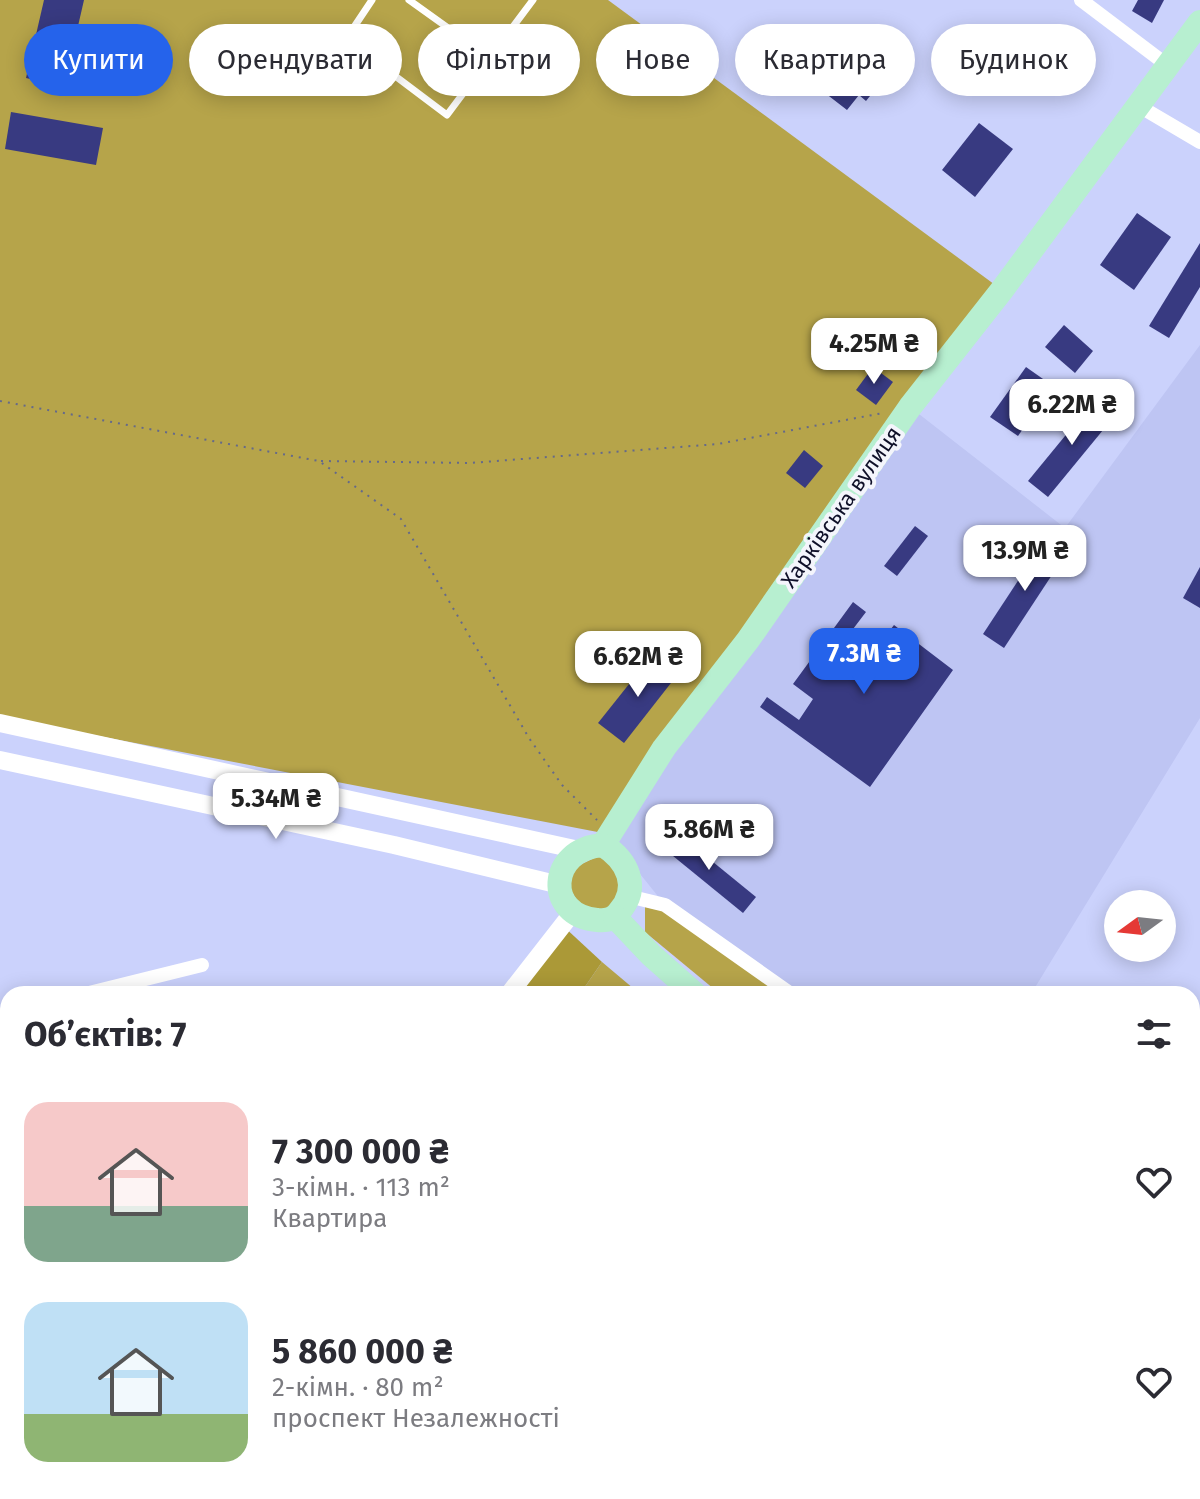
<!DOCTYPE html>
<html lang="uk">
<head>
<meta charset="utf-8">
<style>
	body { margin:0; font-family:"Fira Sans",sans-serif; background:#f2f2f3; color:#2b2b33; height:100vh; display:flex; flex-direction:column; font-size:30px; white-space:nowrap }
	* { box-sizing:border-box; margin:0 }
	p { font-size:26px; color:#7c7c81 }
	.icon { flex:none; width:44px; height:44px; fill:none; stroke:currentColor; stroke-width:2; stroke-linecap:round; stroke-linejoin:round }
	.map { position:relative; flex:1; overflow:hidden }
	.details { position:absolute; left:0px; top:986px; width:1200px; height:514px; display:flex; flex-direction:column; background:#fff; border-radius:24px 24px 0 0; box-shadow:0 4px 20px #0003 }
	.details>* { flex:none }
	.top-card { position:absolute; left:24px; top:24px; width:1152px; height:72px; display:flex; gap:16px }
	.needle { width:52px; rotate:255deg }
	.tools { position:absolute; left:1104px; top:890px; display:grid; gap:16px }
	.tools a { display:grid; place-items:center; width:72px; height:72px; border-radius:50%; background:#fff; box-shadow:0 4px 20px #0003; font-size:40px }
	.price { position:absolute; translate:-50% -68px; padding:0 18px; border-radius:16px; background:#fff; color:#222; font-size:26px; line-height:52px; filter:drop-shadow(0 2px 4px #0008) }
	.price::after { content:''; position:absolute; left:50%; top:48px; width:24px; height:18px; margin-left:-12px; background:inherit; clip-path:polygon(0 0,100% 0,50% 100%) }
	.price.active { background:#2563eb; color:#fff }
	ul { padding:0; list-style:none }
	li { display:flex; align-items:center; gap:24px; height:200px; padding:0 24px }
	li span { display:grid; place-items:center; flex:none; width:224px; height:160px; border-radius:24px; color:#555 }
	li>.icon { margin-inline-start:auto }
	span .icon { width:96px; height:96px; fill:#fffc; stroke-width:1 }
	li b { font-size:34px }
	h2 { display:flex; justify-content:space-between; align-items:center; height:96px; padding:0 24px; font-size:34px }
	.tag { padding:0 28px; border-radius:36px; background:#fff; box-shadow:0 4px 20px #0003; font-size:28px; line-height:72px }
	.tag.active { background:#2563eb; color:#fff }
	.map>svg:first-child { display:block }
	.built { fill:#bec5f3 }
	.green { fill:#b6a44a }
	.forest { fill:#ab9937 }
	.building { fill:#383a81 }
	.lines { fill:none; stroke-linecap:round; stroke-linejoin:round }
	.path { stroke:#65698a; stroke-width:2; stroke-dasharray:2 6; stroke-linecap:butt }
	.service { stroke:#fff; stroke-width:7 }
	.minor { stroke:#fff; stroke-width:14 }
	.tertiary { stroke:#fff; stroke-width:18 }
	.primary { stroke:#b7efd0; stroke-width:24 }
	.labels { text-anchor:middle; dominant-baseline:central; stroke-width:8; stroke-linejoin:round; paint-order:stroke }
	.street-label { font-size:22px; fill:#0f1029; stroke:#f4f5fc }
</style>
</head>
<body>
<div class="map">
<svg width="1200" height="1499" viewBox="0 0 1200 1499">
	<rect width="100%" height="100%" fill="#cbd2fc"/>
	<path class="built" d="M1200,345V718L1031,994H791L665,905L608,834L910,407L1065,528Z"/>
	<g class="green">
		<path d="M0,0H608L1002,290L608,834L0,717Z"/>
		<path d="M611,850L626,903L589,920L561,874Z"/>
		<path d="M645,899L791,994H720L645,932Z"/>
		<path d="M602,962L640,994H580Z"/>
		<path d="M1192,1291L1200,1297V1385L1192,1379Z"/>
		<path d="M1192,1437L1200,1443V1499L1190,1492Z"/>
	</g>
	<g class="forest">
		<path d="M562,925L602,962L580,994H509Z"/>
		<path d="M133,1492H233L228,1499H127Z"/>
	</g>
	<g class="building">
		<path d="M44,0H84L64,87L26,78Z"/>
		<path d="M1138,0H1164L1152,23L1132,11Z"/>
		<path d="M853,58L882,81L866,101L859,95L847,110L825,93Z"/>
		<path d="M11,112L103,128L96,165L5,149Z"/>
		<path d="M979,123L1013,149L975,197L942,170Z"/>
		<path d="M1137,213L1171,237L1134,290L1100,265Z"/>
		<path d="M1200,243V287L1169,338L1149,326Z"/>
		<path d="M1064,325L1093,351L1075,373L1045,347Z"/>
		<path d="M873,367L893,382L876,405L856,390Z"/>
		<path d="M1026,367L1053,386L1018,436L990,417Z"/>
		<path d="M1097,397L1117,413L1048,497L1028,481Z"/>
		<path d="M804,450L823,466L805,488L786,473Z"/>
		<path d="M915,526L928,536L897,576L884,566Z"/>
		<path d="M1046,538L1067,552L1004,648L983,634Z"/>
		<path d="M1200,567V608L1183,598Z"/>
		<path d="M853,602L866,612L850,633L874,651L894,625L953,670L870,787L760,707L767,697L799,720L813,699L793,684Z"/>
		<path d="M653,654L678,674L624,743L598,723Z"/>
		<path d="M675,831L756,897L743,913L662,847Z"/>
	</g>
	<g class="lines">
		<g class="path">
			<path d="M0,401L319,461L401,519L529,738L562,785L597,820"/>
			<path d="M321,461L470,463L718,444L883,413"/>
		</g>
		<g class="service">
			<path d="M372,0L346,39L447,115L533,0"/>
			<path d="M409,0L490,58"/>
		</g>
		<g class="minor">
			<path d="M1081,0L1167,65"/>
			<path d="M1139,106L1200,142"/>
			<path d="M628,896L665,905L791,994"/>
			<path d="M85,994L202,965"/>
			<path d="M0,1015L8,1013"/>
			<path d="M0,1168L8,1203"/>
			<path d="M0,1268L8,1266"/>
			<path d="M1192,1291L1200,1297"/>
			<path d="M557,1499L562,1492"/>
			<path d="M1020,1499L1026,1492"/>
		</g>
		<g class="tertiary">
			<path d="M0,723L579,850"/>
			<path d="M0,760L394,845L560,885"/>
			<path d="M509,994L573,912"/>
			<path d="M127,1499L133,1492"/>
		</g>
		<g class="primary">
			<path d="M603,845L664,748L748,640L910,407L1002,290L1200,22"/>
			<path d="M603,845C627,860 641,887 619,912C614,919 606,921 597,920C545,916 547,849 603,845Z"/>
			<path d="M615,917L651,955L695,994"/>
			<path d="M1192,1405L1200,1411"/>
		</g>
	</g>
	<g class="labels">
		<g class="street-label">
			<text transform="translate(841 507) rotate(-55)">Харківська вулиця</text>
		</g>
	</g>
</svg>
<div class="tools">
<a><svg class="needle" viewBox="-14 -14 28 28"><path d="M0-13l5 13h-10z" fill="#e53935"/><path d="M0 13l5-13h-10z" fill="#7c7c81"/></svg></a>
</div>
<b class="price" style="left:874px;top:386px">4.25M ₴</b>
<b class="price" style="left:1072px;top:447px">6.22M ₴</b>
<b class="price" style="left:1025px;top:593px">13.9M ₴</b>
<b class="price active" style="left:864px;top:696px">7.3M ₴</b>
<b class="price" style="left:638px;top:699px">6.62M ₴</b>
<b class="price" style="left:276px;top:841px">5.34M ₴</b>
<b class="price" style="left:709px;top:872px">5.86M ₴</b>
<div class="top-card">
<a class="tag active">Купити</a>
<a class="tag">Орендувати</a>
<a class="tag">Фільтри</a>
<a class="tag">Нове</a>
<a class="tag">Квартира</a>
<a class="tag">Будинок</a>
</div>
<section class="details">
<h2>Об’єктів: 7<svg class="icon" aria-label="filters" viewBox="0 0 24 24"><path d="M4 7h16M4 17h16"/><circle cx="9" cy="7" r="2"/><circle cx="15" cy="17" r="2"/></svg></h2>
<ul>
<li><span style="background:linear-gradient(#f6c9c9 65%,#7fa58c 0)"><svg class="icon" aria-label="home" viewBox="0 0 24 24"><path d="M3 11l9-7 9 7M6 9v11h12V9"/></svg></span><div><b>7 300 000 ₴</b><p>3-кімн. · 113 m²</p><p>Квартира</p></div><svg class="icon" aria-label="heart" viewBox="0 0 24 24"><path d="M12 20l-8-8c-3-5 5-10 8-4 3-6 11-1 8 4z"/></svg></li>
<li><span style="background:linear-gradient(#bfe0f5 70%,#8fb573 0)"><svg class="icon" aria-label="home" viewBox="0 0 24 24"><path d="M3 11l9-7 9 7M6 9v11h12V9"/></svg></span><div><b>5 860 000 ₴</b><p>2-кімн. · 80 m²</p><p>проспект Незалежності</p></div><svg class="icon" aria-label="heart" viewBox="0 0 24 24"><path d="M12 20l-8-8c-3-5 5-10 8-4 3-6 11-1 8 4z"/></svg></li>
</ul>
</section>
</div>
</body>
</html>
